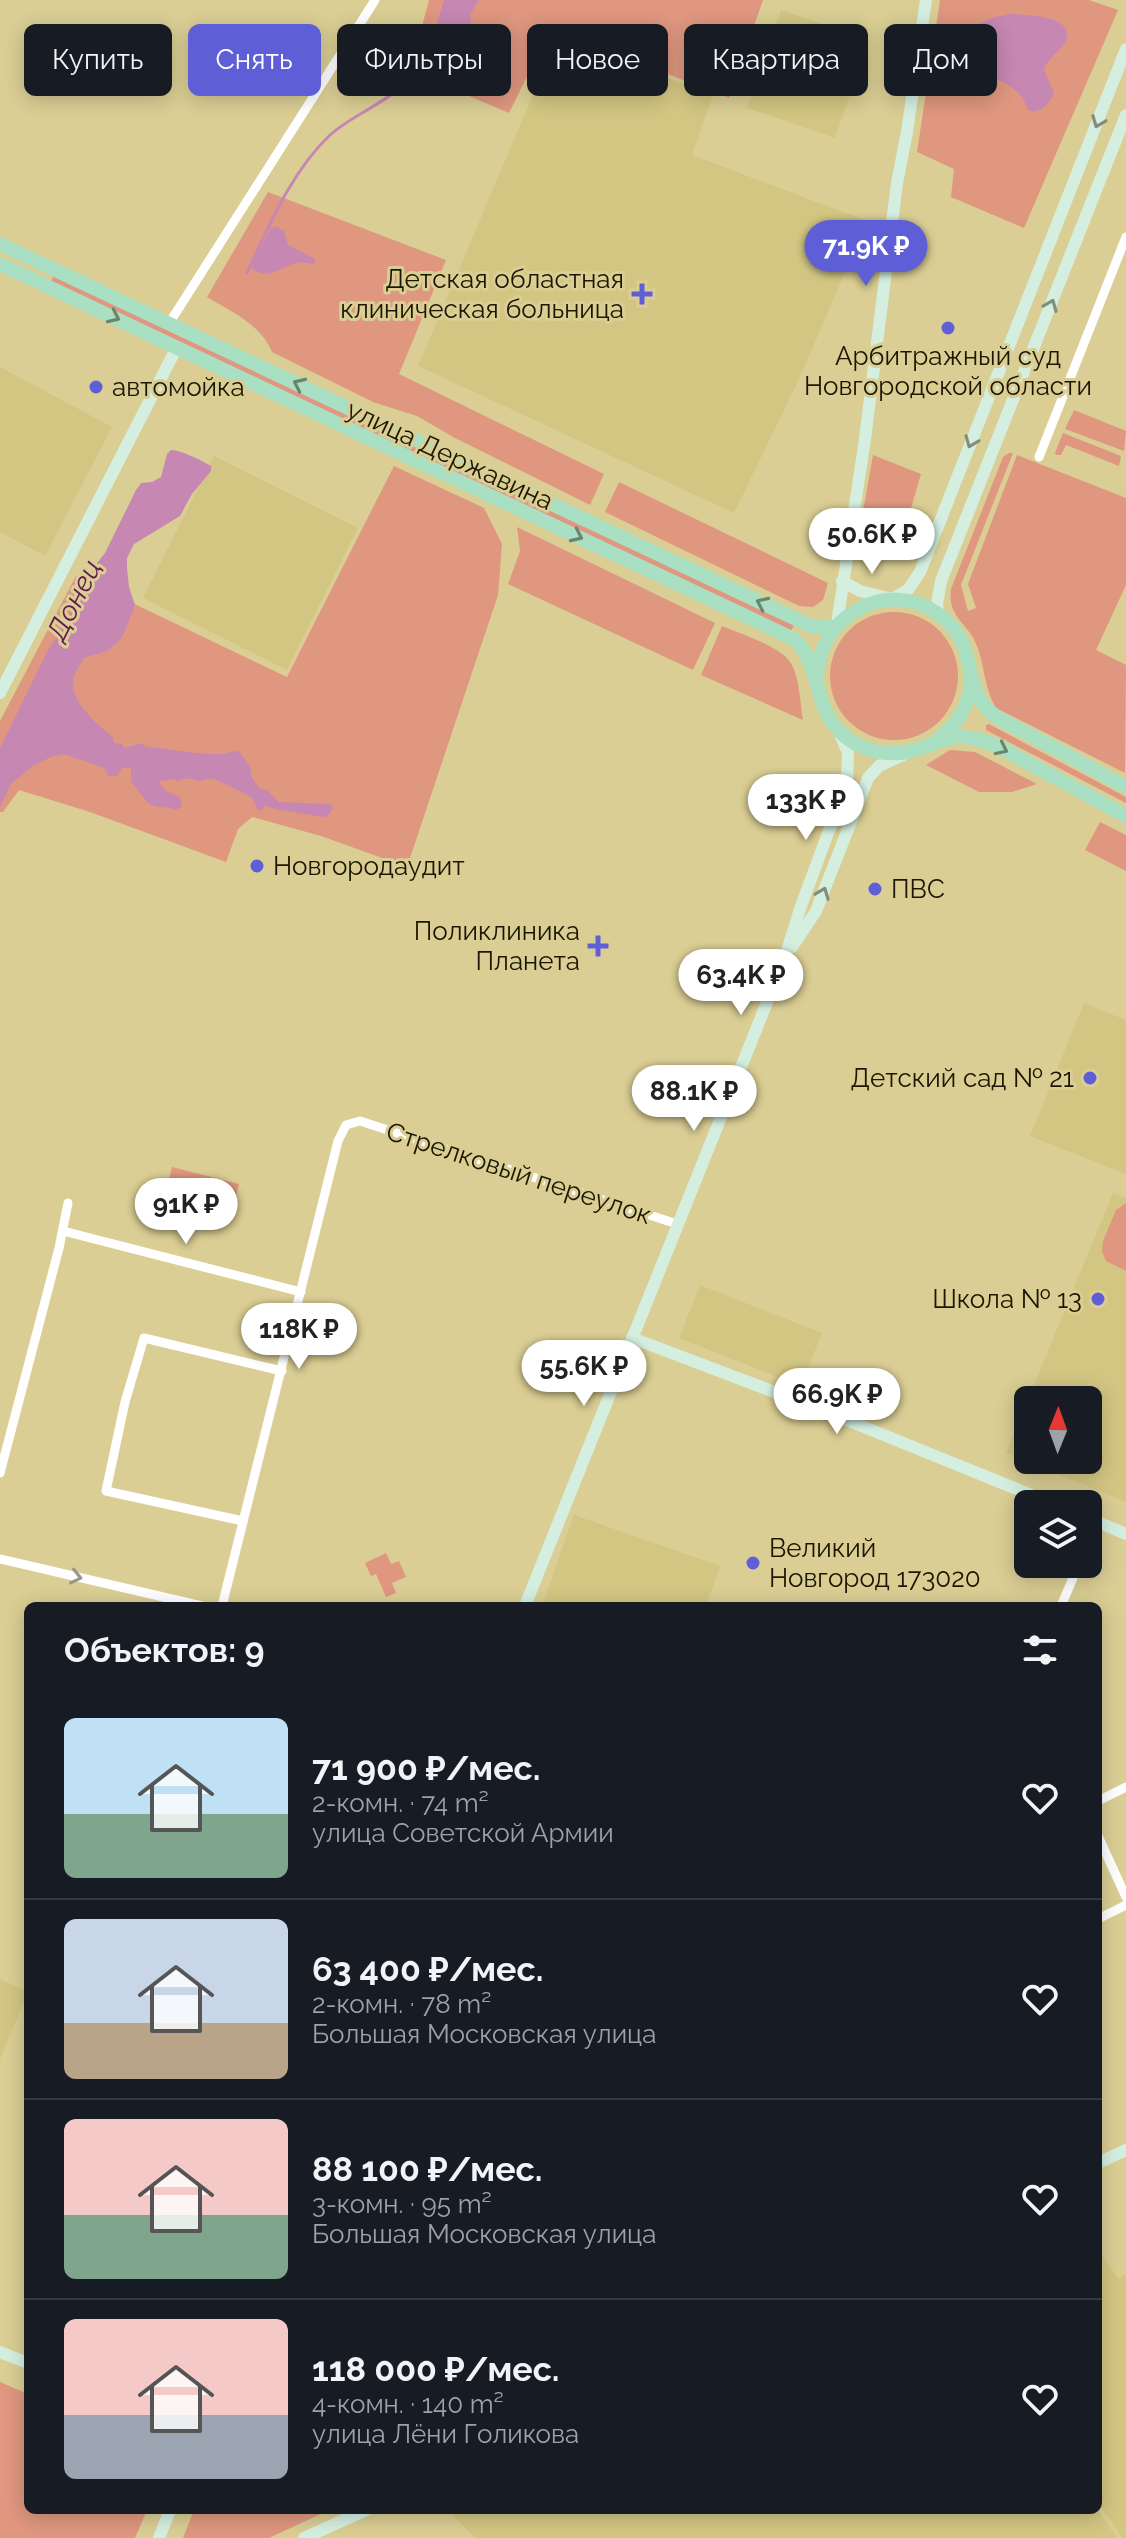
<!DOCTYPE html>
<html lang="ru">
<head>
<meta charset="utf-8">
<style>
	body { margin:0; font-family:Raleway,sans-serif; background:#242831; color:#f1f3f6; height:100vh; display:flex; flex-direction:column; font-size:30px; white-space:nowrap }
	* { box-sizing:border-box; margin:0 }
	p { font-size:26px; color:#9ea1a6 }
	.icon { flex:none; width:44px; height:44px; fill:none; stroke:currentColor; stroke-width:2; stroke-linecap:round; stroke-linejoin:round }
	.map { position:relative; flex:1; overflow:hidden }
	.side { position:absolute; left:24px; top:1602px; width:1078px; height:912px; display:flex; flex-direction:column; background:#171b24; border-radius:12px; box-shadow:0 4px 20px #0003 }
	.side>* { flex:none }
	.guide { position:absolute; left:24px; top:24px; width:1078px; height:72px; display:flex; gap:16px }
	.needle { width:52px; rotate:1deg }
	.fabs { position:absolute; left:1014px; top:1386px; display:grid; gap:16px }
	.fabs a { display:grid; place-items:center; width:88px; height:88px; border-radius:12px; background:#171b24; box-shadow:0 4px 20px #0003; font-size:40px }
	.price { position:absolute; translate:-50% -68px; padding:0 18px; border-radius:28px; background:#fff; color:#222; font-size:26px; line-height:52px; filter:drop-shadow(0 2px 4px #0008) }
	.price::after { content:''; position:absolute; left:50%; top:48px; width:24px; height:18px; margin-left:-12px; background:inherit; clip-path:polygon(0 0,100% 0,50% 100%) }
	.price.on { background:#5e5ed7; color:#fff }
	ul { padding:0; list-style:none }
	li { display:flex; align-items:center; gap:24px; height:200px; padding:0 40px }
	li+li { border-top:2px solid #363941 }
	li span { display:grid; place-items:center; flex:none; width:224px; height:160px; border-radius:12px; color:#555 }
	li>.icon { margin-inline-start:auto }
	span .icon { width:96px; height:96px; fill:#fffc; stroke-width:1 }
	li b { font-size:34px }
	h2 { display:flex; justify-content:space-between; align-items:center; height:96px; padding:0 40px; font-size:34px }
	.chip { padding:0 28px; border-radius:12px; background:#171b24; box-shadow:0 4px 20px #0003; font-size:28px; line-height:72px }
	.chip.on { background:#5e5ed7; color:#fff }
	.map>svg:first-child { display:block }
	.built { fill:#d3c683; fill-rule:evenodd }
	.green { fill:#df9780 }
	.water { fill:#c687b3 }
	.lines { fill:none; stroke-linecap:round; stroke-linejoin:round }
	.stream { stroke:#c687b3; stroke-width:3 }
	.street { stroke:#fff; stroke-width:9 }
	.secondary { stroke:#d4efe0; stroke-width:12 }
	.primary { stroke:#a9dfc2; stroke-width:14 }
	.oneway { stroke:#818e7c }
	.oneway2 { stroke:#6a856c }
	.oneway3 { stroke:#99978d }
	.poi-dot { fill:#5e5ed7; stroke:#dace94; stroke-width:3 }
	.labels { text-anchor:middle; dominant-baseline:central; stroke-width:6; stroke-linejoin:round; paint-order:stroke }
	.poi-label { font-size:26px; fill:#1c1702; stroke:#dace94; text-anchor:end }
	.street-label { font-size:26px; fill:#1c1702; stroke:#dace94 }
	.water-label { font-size:28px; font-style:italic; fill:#631852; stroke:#dace94 }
</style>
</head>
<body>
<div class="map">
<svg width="1126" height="2538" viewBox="0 0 1126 2538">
	<rect width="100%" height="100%" fill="#dace94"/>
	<g class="built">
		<path d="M781,10L869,40L835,138L747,108Z"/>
		<path d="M558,36L713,95L692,155L867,221L800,377L734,513L418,366Z"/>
		<path d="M0,367L112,427L45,556L0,532Z"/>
		<path d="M214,456L358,528L287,670L143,598Z"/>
		<path d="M1084,1003L1126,1020V1174L1030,1136Z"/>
		<path d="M1113,1193L1126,1198V1502L1006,1453ZM1028,1400H1088V1460H1028Z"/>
		<path d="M700,1285L822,1333L801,1386L679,1338Z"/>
		<path d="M574,1515L720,1566L706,1606H542Z"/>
		<path d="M0,1979L28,1992L0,2059Z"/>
		<path d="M1098,2250L1118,2278L1126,2274V2538H1123L1098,2503Z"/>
		<path d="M1098,2509L1117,2538H475L448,2510Z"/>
	</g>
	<g class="green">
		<path d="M429,0H763L729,98L551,28L509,113L410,71Z"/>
		<path d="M940,0H1089L1118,10L1024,228L951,197L954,169L917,152Z"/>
		<path d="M268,192L446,260L399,374L604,474L590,505L455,438L417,416L373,402L272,352C260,324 232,312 207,297Z"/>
		<path d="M55,274L794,625L791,631L51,281Z"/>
		<path d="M1074,410L1126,431L1124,451L1065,429Z"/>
		<path d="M1063,433L1121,456L1119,466L1066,445L1061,455H1056L1055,453Z"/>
		<path d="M1009,453H1013L961,585L968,611L976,608L968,584L1017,455L1126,498V585L1096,650L1126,665L1125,773L996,708C984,688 985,667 977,646C969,623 947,618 951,589L1003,457Z"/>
		<path d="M873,455L921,474L901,542L857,546Z"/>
		<path d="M394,466L484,508L502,544L498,595L407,867L321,836L252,817L238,829L226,862L90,812L19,790L3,812H0V721L76,576L287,677Z"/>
		<path d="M619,482L828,583L823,600L813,607L799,606L605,512Z"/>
		<path d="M517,527L715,623L693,670L508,584L520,551Z"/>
		<circle cx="894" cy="676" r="64"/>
		<path d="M722,626C741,634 783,647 792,665C800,681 800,703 803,720L701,675Z"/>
		<path d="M989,724L1126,797V803L986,730V725Z"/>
		<path d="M950,750L975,752L1037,784L1012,792H979L926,765Z"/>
		<path d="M1100,822L1126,835V871L1085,850Z"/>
		<path d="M172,1167L239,1184L233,1209L166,1191Z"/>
		<path d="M1126,1203V1271L1106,1261L1102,1251L1103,1241L1116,1210Z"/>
		<path d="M386,1553L391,1564L399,1561L406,1577L392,1583L396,1593L386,1597L376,1574L371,1576L365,1563Z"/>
		<path d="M0,2382L28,2394V2510H147L135,2538H0Z"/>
		<path d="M194,2510H321L325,2512L269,2538H183Z"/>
	</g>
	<g class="water">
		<path d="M444,0H479L470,14L476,68L446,69L431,44Z"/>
		<path d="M1011,14C1025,15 1075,15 1066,40C1061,52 1050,54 1044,70L1054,93C1049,103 1041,115 1028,110C1019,81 990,78 964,67C948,35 983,17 1011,14Z"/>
		<path d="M276,226L284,231L288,245L315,259L314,265C288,253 277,285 252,269L254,260L271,228Z"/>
		<path d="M171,450C181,450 203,461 211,466V471L192,494L180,516L134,544L127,558V568L129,587L135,605L125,631L120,640L107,651L84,658C80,665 74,673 73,681C70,702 99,726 113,737V741L116,744L121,743L125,748L142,743L146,747C170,748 193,755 219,754C226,754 232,751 239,751L250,767L252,778L259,788L267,790L279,802L330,804L333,807L330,814L324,817L274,809L265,805L264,809L259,811C256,807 255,802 252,798C249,795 219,781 214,779C207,778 206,779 200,781C192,779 184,776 177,782L175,779L160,781V784L166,791L180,797L182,807C170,812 181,809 169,808C141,806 149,800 131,782V768H122L117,776H108L106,770L102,767L64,754L51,757L33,766L11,784L0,807V748L47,652L66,622L97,563L105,553L136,490L141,483L152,482L161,477L167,454Z"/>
	</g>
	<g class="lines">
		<path class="stream" d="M247,273C269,226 291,172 330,135C350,117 377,107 397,90C412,78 424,64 436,50"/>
		<g class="street">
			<path d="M170,322L375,0"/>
			<path d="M1039,457L1126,237"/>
			<path d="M63,1231L301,1292"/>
			<path d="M0,1473L59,1248L68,1203"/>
			<path d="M243,1521L106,1491L125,1402L144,1338L282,1371"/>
			<path d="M1088,1543L1099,1523"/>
			<path d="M0,1559L202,1606"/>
			<path d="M222,1606L338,1141L346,1125L360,1121L677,1224"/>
			<path d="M1061,1606L1079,1564"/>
			<path d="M1098,1801L1126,1787"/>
			<path d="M1098,1836L1126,1897"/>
			<path d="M1098,1919L1126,1905"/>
		</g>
		<g class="secondary">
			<path d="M842,581L860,591L892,599L908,590L920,572L1126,49"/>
			<path d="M938,613L937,604L941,581L1126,115"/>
			<path d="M837,624L865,439L897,183L907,132L926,0"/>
			<path d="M0,693L177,347"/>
			<path d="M792,947L816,911L868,778L879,766L903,755"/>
			<path d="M632,1338L822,1410L1054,1504"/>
			<path d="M1088,1518L1126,1534"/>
			<path d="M525,1606L784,960L801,906L847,782L848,753L840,734"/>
			<path d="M1098,2163L1126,2150"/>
			<path d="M0,2352L28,2363"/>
			<path d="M159,2538L170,2510"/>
			<path d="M304,2538L366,2510"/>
		</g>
		<g class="primary">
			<path d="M0,244L798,620L811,626L835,627"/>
			<path d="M0,264L794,639C821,664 813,705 840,732C859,751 889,758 915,750C929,746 943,738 957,737C972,736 985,741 999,747L1126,816"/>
			<path d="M817,675C819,616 887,578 937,613C979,641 961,681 987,709C999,721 1019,729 1034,737C1065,754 1095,770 1126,787"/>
			<path d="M937,740C957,725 970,705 971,680"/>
		</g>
	</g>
	<defs><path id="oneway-chevron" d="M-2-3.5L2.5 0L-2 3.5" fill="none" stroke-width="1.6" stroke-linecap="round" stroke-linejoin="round" transform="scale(2)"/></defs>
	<g class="oneway">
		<use href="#oneway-chevron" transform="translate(1098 122) rotate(111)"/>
		<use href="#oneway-chevron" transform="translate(1051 305) rotate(-68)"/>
		<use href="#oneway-chevron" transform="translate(971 442) rotate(112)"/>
		<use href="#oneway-chevron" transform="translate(823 893) rotate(-69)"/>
	</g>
	<g class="oneway2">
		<use href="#oneway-chevron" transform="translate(114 317) rotate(25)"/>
		<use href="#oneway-chevron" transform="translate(299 384) rotate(-155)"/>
		<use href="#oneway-chevron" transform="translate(577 536) rotate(25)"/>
		<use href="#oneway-chevron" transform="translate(762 603) rotate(-155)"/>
		<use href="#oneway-chevron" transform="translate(1002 749) rotate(26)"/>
	</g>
	<use class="oneway3" href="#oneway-chevron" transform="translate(76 1577) rotate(13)"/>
	<g class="poi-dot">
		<path d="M638 282h8v8h8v8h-8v8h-8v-8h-8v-8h8z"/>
		<circle cx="948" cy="328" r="8"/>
		<circle cx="96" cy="387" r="8"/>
		<circle cx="257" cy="866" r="8"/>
		<circle cx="875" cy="889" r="8"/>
		<path d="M594 934h8v8h8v8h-8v8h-8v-8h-8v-8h8z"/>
		<circle cx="1090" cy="1078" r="8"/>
		<circle cx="1098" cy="1299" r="8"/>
		<circle cx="753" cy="1563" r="8"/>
	</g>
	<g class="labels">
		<g class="poi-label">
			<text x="624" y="279">Детская областная<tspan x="624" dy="30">клиническая больница</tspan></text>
			<text x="948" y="356" text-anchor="middle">Арбитражный суд<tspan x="948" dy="30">Новгородской области</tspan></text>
			<text x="112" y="387" text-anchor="start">автомойка</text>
			<text x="273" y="866" text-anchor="start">Новгородаудит</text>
			<text x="891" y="889" text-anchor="start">ПВС</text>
			<text x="580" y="931">Поликлиника<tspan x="580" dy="30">Планета</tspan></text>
			<text x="1074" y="1078">Детский сад № 21</text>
			<text x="1082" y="1299">Школа № 13</text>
			<text x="769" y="1548" text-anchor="start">Великий<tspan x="769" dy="30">Новгород 173020</tspan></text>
		</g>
		<g class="street-label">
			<text transform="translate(450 455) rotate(25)">улица Державина</text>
			<text transform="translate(519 1173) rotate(18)">Стрелковый переулок</text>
		</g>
		<g class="water-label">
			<text transform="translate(74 600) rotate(-63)">Донец</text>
		</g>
	</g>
</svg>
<div class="fabs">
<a><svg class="needle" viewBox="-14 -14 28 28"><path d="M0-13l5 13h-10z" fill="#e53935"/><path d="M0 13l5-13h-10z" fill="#9ea1a6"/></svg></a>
<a><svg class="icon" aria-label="layers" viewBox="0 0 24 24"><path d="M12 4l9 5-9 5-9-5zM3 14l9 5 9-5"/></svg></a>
</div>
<b class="price on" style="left:866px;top:288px">71.9K ₽</b>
<b class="price" style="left:872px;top:576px">50.6K ₽</b>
<b class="price" style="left:806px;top:842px">133K ₽</b>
<b class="price" style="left:741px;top:1017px">63.4K ₽</b>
<b class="price" style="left:694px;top:1133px">88.1K ₽</b>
<b class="price" style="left:186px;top:1246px">91K ₽</b>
<b class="price" style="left:299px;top:1371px">118K ₽</b>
<b class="price" style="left:584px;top:1408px">55.6K ₽</b>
<b class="price" style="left:837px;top:1436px">66.9K ₽</b>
<div class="guide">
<a class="chip">Купить</a>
<a class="chip on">Снять</a>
<a class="chip">Фильтры</a>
<a class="chip">Новое</a>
<a class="chip">Квартира</a>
<a class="chip">Дом</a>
</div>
<section class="side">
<h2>Объектов: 9<svg class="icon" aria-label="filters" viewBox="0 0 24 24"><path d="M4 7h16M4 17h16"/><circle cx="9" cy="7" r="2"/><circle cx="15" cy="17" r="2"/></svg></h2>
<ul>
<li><span style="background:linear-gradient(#bfe0f5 60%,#7fa58c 0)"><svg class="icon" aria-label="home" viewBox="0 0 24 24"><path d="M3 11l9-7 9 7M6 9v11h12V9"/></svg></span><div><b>71 900 ₽/мес.</b><p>2-комн. · 74 m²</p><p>улица Советской Армии</p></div><svg class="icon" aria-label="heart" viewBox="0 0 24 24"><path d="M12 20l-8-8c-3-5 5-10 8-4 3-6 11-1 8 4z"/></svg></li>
<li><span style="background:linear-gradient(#c9d6e8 65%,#b9a48a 0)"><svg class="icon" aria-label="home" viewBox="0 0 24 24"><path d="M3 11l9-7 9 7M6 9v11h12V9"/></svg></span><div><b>63 400 ₽/мес.</b><p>2-комн. · 78 m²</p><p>Большая Московская улица</p></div><svg class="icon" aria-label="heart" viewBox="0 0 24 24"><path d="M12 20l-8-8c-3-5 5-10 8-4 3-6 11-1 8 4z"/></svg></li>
<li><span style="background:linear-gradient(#f6c9c9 60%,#7fa58c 0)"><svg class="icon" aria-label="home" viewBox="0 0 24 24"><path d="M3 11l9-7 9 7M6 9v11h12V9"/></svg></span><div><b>88 100 ₽/мес.</b><p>3-комн. · 95 m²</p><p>Большая Московская улица</p></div><svg class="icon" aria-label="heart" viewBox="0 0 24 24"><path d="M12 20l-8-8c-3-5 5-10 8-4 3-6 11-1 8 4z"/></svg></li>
<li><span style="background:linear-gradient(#f6c9c9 60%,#9aa5b1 0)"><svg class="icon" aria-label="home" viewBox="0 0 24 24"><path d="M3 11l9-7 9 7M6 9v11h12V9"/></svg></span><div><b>118 000 ₽/мес.</b><p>4-комн. · 140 m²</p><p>улица Лёни Голикова</p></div><svg class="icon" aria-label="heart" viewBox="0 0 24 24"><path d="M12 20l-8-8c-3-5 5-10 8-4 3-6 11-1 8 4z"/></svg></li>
</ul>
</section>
</div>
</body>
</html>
